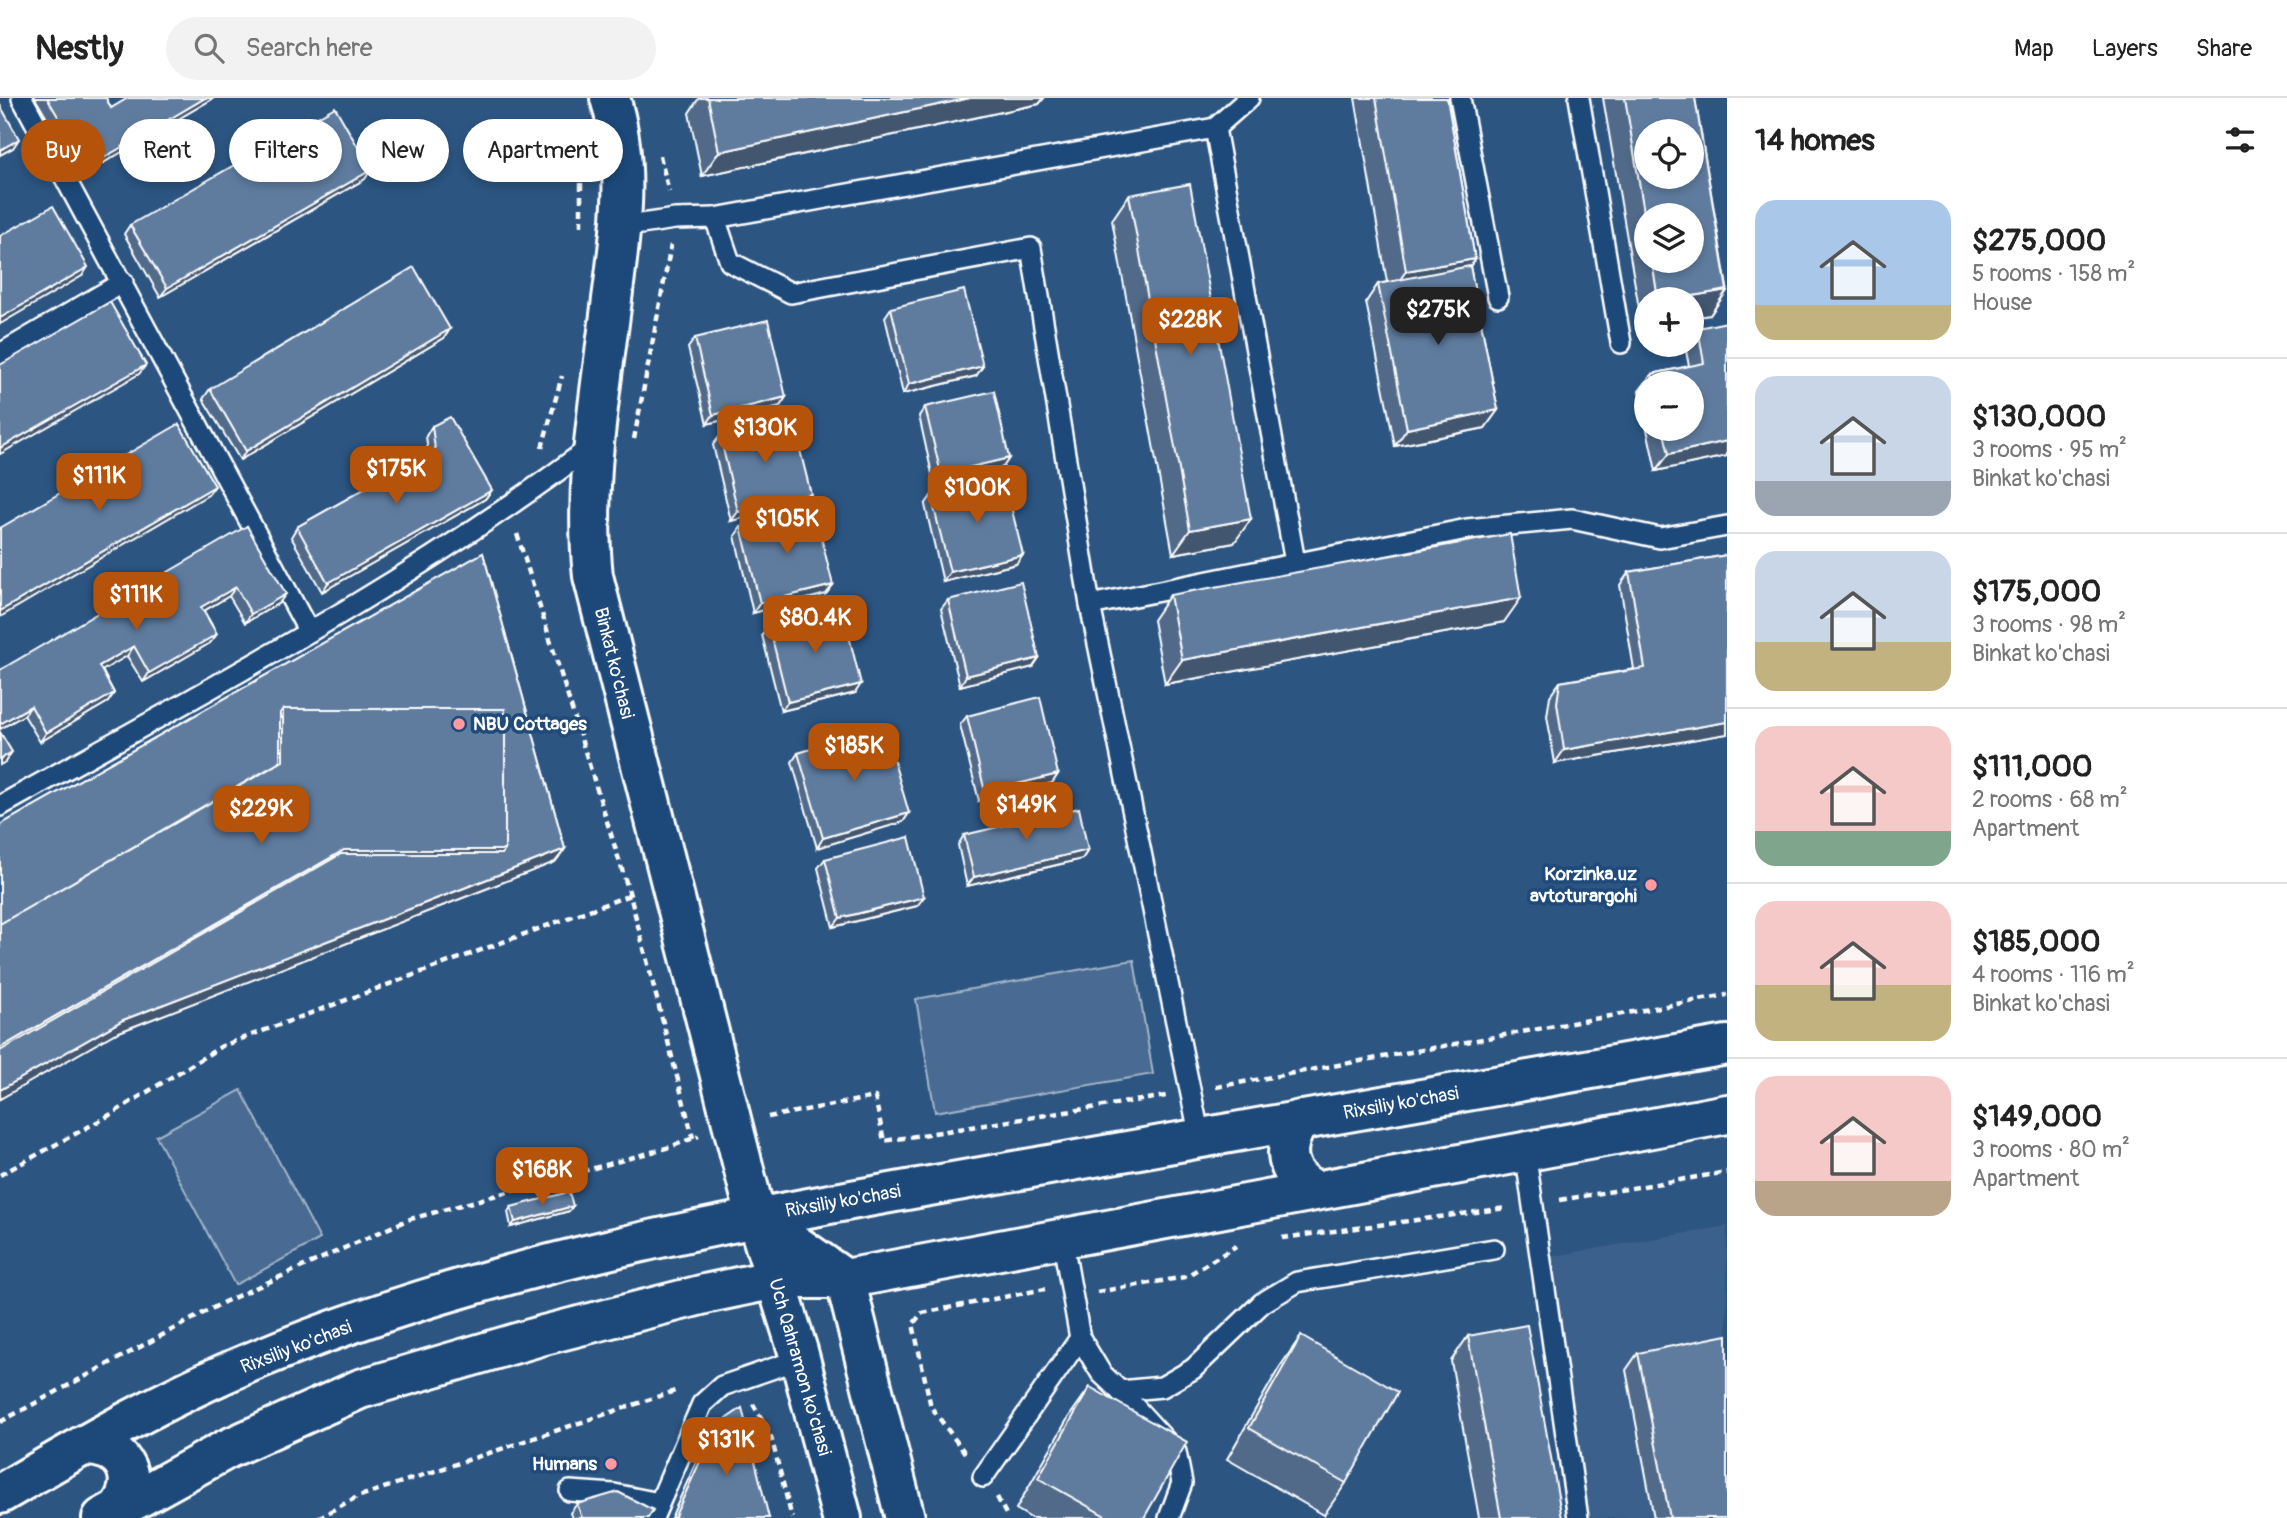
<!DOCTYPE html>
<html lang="en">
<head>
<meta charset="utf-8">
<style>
	body { margin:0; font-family:Pangolin,sans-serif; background:#f2f2f2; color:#222; height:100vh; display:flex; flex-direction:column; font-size:26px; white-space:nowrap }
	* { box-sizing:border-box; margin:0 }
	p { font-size:23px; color:#767676 }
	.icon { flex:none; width:38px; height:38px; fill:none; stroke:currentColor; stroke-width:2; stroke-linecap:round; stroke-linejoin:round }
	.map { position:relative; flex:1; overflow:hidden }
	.drawer { display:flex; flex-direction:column; background:#fff; width:560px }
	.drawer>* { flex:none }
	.hud { position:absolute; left:21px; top:21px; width:665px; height:63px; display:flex; gap:14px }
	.controls { position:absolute; left:1634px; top:21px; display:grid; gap:14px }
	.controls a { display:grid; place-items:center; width:70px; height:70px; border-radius:50%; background:#fff; box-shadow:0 4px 10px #0003; font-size:35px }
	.price { position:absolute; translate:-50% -60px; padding:0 16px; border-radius:14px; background:#b45309; color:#fff; font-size:23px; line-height:46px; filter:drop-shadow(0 2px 4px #0008) }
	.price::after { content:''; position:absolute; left:50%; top:42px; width:21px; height:16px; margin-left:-10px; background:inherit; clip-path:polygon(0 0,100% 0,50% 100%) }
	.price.active { background:#222; color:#fff }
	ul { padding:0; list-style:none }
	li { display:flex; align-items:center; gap:21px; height:175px; padding:0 28px }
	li+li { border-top:2px solid #e0e0e0 }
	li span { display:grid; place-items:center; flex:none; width:196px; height:140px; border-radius:21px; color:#555 }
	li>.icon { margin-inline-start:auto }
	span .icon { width:84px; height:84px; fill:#fffc; stroke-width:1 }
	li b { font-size:30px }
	h2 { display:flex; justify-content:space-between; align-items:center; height:84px; padding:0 28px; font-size:30px }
	.tag { padding:0 24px; border-radius:32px; background:#fff; box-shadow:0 4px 10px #0003; font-size:24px; line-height:63px }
	.tag.active { background:#b45309; color:#fff }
	header { display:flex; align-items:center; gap:42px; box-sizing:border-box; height:98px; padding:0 35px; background:#fff; border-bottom:2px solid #e0e0e0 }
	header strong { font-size:33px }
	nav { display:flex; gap:38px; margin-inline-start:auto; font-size:24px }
	.search { width:490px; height:63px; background:#f2f2f2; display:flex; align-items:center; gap:18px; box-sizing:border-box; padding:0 24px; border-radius:38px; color:#767676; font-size:26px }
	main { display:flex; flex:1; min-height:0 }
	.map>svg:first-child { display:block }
	.built { fill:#3b618b }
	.green { fill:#486b92; stroke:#a4b5c8; stroke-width:2 }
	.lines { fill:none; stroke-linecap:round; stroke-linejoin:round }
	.service-casing { stroke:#fff; stroke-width:24 }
	.secondary-casing { stroke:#fff; stroke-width:44 }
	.path { stroke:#fff; stroke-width:4.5; stroke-dasharray:7 5; stroke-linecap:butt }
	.service { stroke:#1f4a7a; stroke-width:19 }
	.secondary { stroke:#1f4a7a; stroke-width:38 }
	.wall { fill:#516b89; stroke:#fff; stroke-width:2; fill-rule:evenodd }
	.shaded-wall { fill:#42576f; stroke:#fff; stroke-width:2 }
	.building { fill:#5e7c9f; stroke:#fff; stroke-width:2; fill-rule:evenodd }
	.poi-dot { fill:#ff9aa2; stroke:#1f4a7a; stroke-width:2.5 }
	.labels { text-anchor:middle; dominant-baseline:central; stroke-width:7; stroke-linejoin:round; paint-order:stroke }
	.street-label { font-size:19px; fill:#fff; stroke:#1f4a7a }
	.poi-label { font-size:19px; font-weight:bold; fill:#fff; stroke:#1f4a7a; text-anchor:end }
</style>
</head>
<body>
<header>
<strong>Nestly</strong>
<div class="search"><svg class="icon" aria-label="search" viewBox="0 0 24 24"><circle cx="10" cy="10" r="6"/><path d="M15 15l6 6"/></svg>Search here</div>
<nav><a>Map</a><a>Layers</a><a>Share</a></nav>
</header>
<main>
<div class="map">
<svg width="1727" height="1420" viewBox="0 0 1727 1420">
	<rect width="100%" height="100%" fill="#2c5582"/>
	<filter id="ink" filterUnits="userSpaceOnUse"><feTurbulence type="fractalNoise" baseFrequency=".0143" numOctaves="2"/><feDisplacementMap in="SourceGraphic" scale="14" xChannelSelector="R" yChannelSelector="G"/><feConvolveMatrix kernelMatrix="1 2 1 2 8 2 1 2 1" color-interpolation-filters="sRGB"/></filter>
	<g filter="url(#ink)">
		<path class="built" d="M1727,1128V1420H1583L1542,1160Z"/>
		<g class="green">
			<path d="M1134,862L1153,976L935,1014L916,901Z"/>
			<path d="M241,992L320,1141L235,1187L156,1038Z"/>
		</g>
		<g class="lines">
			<g class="service-casing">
				<g id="service">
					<path d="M22,0L309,534"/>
					<path d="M1249,0L1215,30L1295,464"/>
					<path d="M1460,0L1498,199"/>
					<path d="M1579,0L1621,245"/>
					<path d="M715,120L1215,30"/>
					<path d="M621,129L675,121L715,120L730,164L791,195L1031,150L1090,507L1200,1040"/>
					<path d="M0,256L123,184"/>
					<path d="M1090,507L1467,431L1572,421L1660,440L1727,428"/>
					<path d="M0,708C201,595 409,487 593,347"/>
					<path d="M1525,1053L1578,1420"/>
					<path d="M1062,1139L1080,1240L1101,1275L1120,1293L1162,1289L1193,1271L1262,1205L1297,1184L1494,1151"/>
					<path d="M1120,1293L1176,1354L1182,1385L1169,1420"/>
					<path d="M983,1379L1080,1240"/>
					<path d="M570,1393L614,1396L659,1405"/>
					<path d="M653,1420L702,1306L722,1288L800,1261"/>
				</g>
			</g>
			<g class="secondary-casing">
				<g id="secondary">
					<path d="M610,0C631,66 621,134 612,201C601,293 583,385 593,478L756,1119L798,1253L842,1420"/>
					<path d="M1300,1022C1281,1050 1284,1075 1314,1092"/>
					<path d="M756,1119L845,1181"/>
					<path d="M845,1181L905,1420"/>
					<path d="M82,1348C121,1346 143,1377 118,1411"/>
					<path d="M0,1396C83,1347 166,1299 256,1262C506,1158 777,1115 1043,1068C1271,1027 1499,987 1727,947"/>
					<path d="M102,1420L227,1351L360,1291L544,1237L709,1195L776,1181H845L1727,1016"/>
				</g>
			</g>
			<g class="path">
				<path d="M660,58L669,94"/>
				<path d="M581,128V67"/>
				<path d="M634,341L671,147"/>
				<path d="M542,350L562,278"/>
				<path d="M517,436L630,797L693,1040"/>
				<path d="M1216,989L1727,897"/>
				<path d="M768,1019L875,999L884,1043L1166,998"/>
				<path d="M0,1077L108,1018L222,948L630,797"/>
				<path d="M1560,1102L1727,1074"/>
				<path d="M1282,1140L1506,1110"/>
				<path d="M1097,1194L1185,1179L1236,1148"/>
				<path d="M753,1306L770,1335L792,1420"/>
				<path d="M0,1324L224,1204L407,1122L670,1049L699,1038"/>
				<path d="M965,1355L931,1309L913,1226L922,1215L1045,1191"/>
				<path d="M997,1399L1008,1420"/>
				<path d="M318,1420L357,1399L678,1292"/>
			</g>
			<use href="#service" class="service"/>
			<use href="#secondary" class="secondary"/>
		</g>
		<g class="wall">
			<path d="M35,0H106L111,10L214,0L81,78Z"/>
			<path d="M699,0H1044L1039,6L702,78L689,15Z"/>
			<path d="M1355,0H1447L1475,161L1470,168L1498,312L1485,330L1395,348L1366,204L1378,186L1387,184Z"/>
			<path d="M1603,0H1695L1727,189V193L1710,217L1692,201H1647V227L1642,228ZM1647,117L1692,163H1647Z"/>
			<path d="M365,81L160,199L124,136L130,127Z"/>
			<path d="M1129,97L1234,445L1173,456L1112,122Z"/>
			<path d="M891,210L983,268L976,278L903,296L885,219Z"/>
			<path d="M1698,230L1727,358L1656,373L1647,331H1692V285H1647V328L1639,293L1652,276L1689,268L1685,248L1686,247H1692V238Z"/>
			<path d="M450,231L444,240L240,362L203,301L210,291Z"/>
			<path d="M695,240L786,299L780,308L707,326L688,250Z"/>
			<path d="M925,309L1009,360L1003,369L934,385L919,318Z"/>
			<path d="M432,328L492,392L485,401L322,494L291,439L297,429L428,355L426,338Z"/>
			<path d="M720,338L805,405L731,423L713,347Z"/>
			<path d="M931,398L1023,457L1016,466L943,484L925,407Z"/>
			<path d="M247,428L279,505L245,525L229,498L204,513L217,536L210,545L143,584L127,558L102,572L114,595L108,604L40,644L24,617L0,631Z"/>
			<path d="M741,429L833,487L826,496L753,515L735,438Z"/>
			<path d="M483,455L565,751L555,764L114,936L0,727Z"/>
			<path d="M1727,457V636L1555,665L1547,618L1550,598L1560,584L1634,571L1620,487L1629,474Z"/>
			<path d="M1170,497L1504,524L1165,586L1153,522Z"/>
			<path d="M948,502L1033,569L960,588L941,511Z"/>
			<path d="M769,528L855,595L781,613L762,537Z"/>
			<path d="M967,618L1058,676L1052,685L979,703L960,627Z"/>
			<path d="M798,655L909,715L903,724L817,750L792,664Z"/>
			<path d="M964,737L1088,752L1082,761L967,788L958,747Z"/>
			<path d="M825,761L917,808L833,829L818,770Z"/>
			<path d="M511,1109L569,1113L511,1129L508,1114Z"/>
			<path d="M1301,1238L1346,1385L1324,1417L1227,1361L1279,1270Z"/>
			<path d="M1468,1238L1562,1420H1479L1451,1263Z"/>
			<path d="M1638,1255L1727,1420H1654L1626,1272Z"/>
			<path d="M1090,1289L1144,1420H1031L1016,1411L1068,1320Z"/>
			<path d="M717,1327L769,1420H671L707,1340Z"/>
			<path d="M577,1406L648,1420H572L570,1415Z"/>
		</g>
		<g class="shaded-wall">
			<path d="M205,0H214L81,78L88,69Z"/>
			<path d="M970,0H1044L1039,6L702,78L719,54Z"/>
			<path d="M19,41L13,50L0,57V52Z"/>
			<path d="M371,72L365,81L160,199L167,190Z"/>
			<path d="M1475,161L1458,186L1389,198L1406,173Z"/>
			<path d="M88,169L82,178L0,226V220Z"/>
			<path d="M1727,192L1710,217L1692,220V201H1675Z"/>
			<path d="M1647,221V227L1642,228Z"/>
			<path d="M450,231L444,240L240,362L246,353Z"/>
			<path d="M146,267L139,276L0,356V350Z"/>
			<path d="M983,268L976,278L903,296L909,286Z"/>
			<path d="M786,299L780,308L707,326L713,317Z"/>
			<path d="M1498,312L1485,330L1395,348L1407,331Z"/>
			<path d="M1727,343V358L1656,373L1669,356Z"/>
			<path d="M1009,360L1003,369L934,385L941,376Z"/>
			<path d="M215,388L208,397L0,519V513Z"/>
			<path d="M492,392L485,401L322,494L328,485Z"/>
			<path d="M811,396L805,405L731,423L738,414Z"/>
			<path d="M1251,421L1234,445L1173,456L1190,432Z"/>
			<path d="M1023,457L1016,466L943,484L950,474Z"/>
			<path d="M833,487L826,496L753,515L760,505Z"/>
			<path d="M236,489L229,498L195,518L201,509Z"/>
			<path d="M286,496L279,505L245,525L251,516Z"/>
			<path d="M1521,500L1504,524L1165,586L1182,562Z"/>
			<path d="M217,536L210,545L143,584L149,575Z"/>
			<path d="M134,548L127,558L93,578L99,568Z"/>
			<path d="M1039,560L1033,569L960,588L966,578Z"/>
			<path d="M861,586L855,595L781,613L788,604Z"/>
			<path d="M114,595L108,604L40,644L46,635Z"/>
			<path d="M31,608L24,617L0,631V626Z"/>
			<path d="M1727,624V636L1555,665L1564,652Z"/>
			<path d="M12,654L5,664L0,667V661Z"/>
			<path d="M1058,676L1052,685L979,703L985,694Z"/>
			<path d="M909,715L903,724L817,750L823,740Z"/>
			<path d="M565,751L555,764L114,936L0,1001V992L123,922Z"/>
			<path d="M344,752H505L492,769L0,961V950Z"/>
			<path d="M1088,752L1082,761L967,788L974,779Z"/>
			<path d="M924,799L917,808L833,829L840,820Z"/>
			<path d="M573,1108L569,1113L511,1129L515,1124Z"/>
		</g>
		<g class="building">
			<path d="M47,0H106L111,10L128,0H205L88,69Z"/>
			<path d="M708,0H970L719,54Z"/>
			<path d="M1376,0H1447L1475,161L1406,173Z"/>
			<path d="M1625,0H1695L1727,192L1675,201H1658L1652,163H1692V117H1647V132ZM1647,33H1692V79H1647Z"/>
			<path d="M0,7L19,41L0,52Z"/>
			<path d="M335,9L371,72L167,190L130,127Z"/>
			<path d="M1190,86L1251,421L1190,432L1129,97Z"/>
			<path d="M53,108L88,169L0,220V138Z"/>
			<path d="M1470,168L1498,312L1407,331L1378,186Z"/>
			<path d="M414,169L450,231L246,353L210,291Z"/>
			<path d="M964,192L983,268L909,286L891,210Z"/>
			<path d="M110,204L146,267L0,350V267Z"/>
			<path d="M768,222L786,299L713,317L695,240Z"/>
			<path d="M1727,224V343L1669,356L1663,331H1692V285H1654L1652,276L1704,265L1698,230Z"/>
			<path d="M994,293L1009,360L941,376L925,309Z"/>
			<path d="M450,319L492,392L328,485L297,429L435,351L432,328Z"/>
			<path d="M792,320L811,396L738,414L720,338Z"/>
			<path d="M179,326L215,388L0,513V430Z"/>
			<path d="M1004,380L1023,457L950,474L931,398Z"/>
			<path d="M814,411L833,487L760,505L741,429Z"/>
			<path d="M247,428L286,496L251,516L236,489L201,509L217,536L149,575L134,548L99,568L114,595L46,635L31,608L0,626V572Z"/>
			<path d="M1510,436L1521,500L1182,562L1170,497Z"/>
			<path d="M483,455L565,751L123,922L0,992V953L341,756H502L505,752V611H283L280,615V664L0,826V727Z"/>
			<path d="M1727,457V624L1564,652L1557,605L1560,584L1645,570L1629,474Z"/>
			<path d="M1021,484L1039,560L966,578L948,502Z"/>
			<path d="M842,510L861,586L788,604L769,528Z"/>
			<path d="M1040,599L1058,676L985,694L967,618Z"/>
			<path d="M283,611H505V752H344L0,950V826L283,663Z"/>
			<path d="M884,629L909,715L823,740L798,655Z"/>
			<path d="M0,634L12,654L0,661Z"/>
			<path d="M1079,710L1088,752L974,779L964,737Z"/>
			<path d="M909,739L924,799L840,820L825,761Z"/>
			<path d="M569,1094L573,1108L515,1124L511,1109Z"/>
			<path d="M1527,1227L1562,1420H1501L1468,1238Z"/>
			<path d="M1727,1237V1420H1670L1638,1255Z"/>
			<path d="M1301,1238L1398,1294L1346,1385L1249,1330Z"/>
			<path d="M1090,1289L1187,1344L1144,1420H1109L1038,1380Z"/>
			<path d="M742,1310L769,1420H674L717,1327Z"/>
			<path d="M618,1394L653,1412L648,1420H582L577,1406Z"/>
		</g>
	</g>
	<g class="poi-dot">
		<circle cx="459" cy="626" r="7"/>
		<circle cx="1651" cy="787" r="7"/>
		<circle cx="611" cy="1366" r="7"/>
	</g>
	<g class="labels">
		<g class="street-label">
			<text transform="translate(614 565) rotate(76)">Binkat ko'chasi</text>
			<text transform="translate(1401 1005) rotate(-10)">Rixsiliy ko'chasi</text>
			<text transform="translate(843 1103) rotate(-10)">Rixsiliy ko'chasi</text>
			<text transform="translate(296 1249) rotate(-21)">Rixsiliy ko'chasi</text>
			<text transform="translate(800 1269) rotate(74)">Uch Qahramon ko'chasi</text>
		</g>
		<g class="poi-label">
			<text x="473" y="626" text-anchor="start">NBU Cottages</text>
			<text x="1637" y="776">Korzinka.uz<tspan x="1637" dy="22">avtoturargohi</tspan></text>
			<text x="597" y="1366">Humans</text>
		</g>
	</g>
</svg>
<div class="controls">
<a><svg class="icon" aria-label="locate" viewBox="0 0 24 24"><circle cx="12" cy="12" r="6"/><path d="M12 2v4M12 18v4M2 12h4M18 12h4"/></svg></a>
<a><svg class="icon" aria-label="layers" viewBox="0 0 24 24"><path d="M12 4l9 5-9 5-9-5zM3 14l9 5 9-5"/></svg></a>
<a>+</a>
<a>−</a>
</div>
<b class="price active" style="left:1438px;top:249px">$275K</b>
<b class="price" style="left:1190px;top:259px">$228K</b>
<b class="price" style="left:765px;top:367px">$130K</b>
<b class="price" style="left:396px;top:408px">$175K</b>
<b class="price" style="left:99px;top:415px">$111K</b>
<b class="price" style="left:977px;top:427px">$100K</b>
<b class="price" style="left:787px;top:458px">$105K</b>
<b class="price" style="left:136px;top:534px">$111K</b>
<b class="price" style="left:815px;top:557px">$80.4K</b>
<b class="price" style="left:854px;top:685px">$185K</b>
<b class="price" style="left:1026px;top:744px">$149K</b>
<b class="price" style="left:261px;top:748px">$229K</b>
<b class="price" style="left:542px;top:1109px">$168K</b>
<b class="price" style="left:726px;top:1379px">$131K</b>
<div class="hud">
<a class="tag active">Buy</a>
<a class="tag">Rent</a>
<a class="tag">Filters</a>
<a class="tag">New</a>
<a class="tag">Apartment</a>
</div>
</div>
<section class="drawer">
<h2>14 homes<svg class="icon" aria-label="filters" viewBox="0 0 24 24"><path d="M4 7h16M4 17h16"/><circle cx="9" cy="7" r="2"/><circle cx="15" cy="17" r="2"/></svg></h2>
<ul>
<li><span style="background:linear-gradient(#a9c7e8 75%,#c2b280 0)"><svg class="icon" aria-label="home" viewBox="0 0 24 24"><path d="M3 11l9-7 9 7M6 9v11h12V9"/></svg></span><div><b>$275,000</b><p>5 rooms · 158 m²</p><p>House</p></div></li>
<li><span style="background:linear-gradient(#c9d6e8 75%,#9aa5b1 0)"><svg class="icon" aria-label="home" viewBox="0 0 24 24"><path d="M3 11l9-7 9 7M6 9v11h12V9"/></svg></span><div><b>$130,000</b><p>3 rooms · 95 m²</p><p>Binkat ko'chasi</p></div></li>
<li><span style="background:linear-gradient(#c9d6e8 65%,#c2b280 0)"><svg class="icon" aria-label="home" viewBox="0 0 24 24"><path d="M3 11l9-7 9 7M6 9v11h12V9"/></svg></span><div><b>$175,000</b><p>3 rooms · 98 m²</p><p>Binkat ko'chasi</p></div></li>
<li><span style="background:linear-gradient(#f6c9c9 75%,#7fa58c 0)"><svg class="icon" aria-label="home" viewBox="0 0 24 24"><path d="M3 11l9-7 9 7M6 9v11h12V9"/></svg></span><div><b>$111,000</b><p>2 rooms · 68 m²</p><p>Apartment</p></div></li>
<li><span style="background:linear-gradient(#f6c9c9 60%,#c2b280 0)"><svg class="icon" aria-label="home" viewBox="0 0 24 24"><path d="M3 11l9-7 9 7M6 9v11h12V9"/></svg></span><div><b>$185,000</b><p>4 rooms · 116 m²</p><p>Binkat ko'chasi</p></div></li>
<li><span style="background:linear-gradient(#f6c9c9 75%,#b9a48a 0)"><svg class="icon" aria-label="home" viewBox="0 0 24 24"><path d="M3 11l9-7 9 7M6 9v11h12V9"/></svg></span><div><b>$149,000</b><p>3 rooms · 80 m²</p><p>Apartment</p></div></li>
</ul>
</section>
</main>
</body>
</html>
